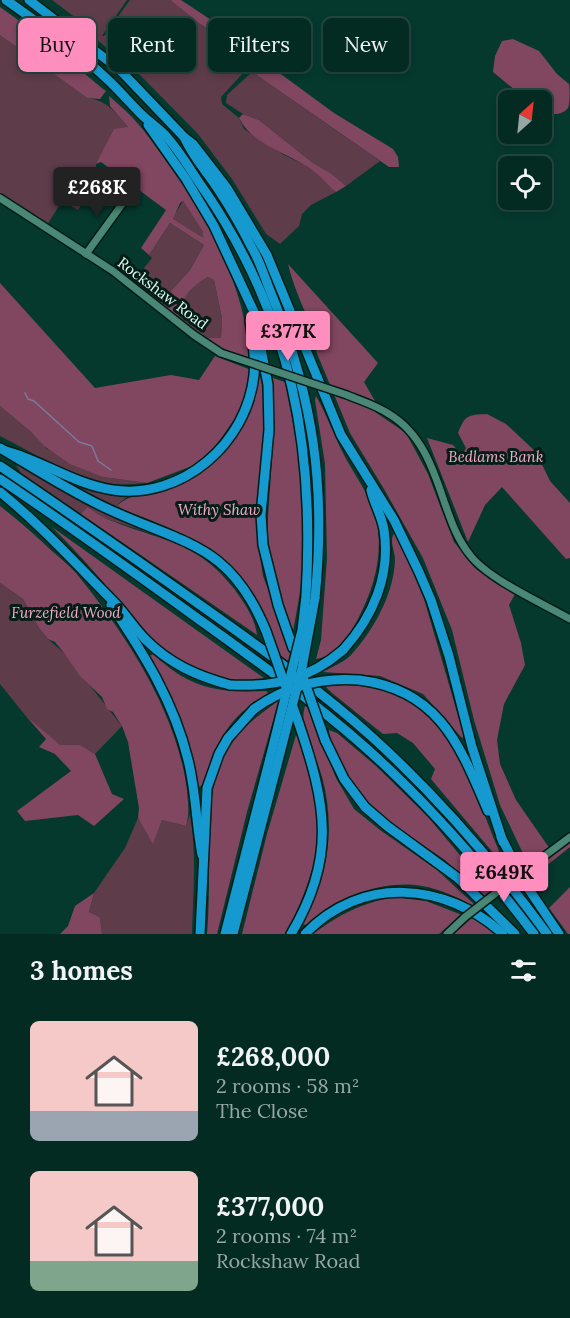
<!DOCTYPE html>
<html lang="en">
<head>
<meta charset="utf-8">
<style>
	body { margin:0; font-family:Lora,serif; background:#0d332a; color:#f1f3f6; height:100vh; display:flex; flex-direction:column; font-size:22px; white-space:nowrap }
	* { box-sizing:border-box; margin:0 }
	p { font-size:20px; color:#97a7a5 }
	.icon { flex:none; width:33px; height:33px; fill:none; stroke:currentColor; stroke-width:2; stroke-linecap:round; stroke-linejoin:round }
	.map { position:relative; height:934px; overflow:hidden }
	.side { display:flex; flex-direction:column; background:#042b22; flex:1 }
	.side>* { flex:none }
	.hud { position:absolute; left:18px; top:18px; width:534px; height:54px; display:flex; gap:12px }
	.needle { width:39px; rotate:27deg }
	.tools { position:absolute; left:498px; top:90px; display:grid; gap:12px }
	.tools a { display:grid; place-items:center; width:54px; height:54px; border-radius:9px; background:#042b22; box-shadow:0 3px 9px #0003,0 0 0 2px #254740; font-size:30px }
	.price { position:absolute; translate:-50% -51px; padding:0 14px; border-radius:6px; background:#fd8ebe; color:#111; font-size:20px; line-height:39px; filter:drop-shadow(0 2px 3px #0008) }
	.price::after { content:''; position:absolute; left:50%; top:36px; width:18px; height:14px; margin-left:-9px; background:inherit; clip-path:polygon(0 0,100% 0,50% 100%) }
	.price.on { background:#222; color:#fff }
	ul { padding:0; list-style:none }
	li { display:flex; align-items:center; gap:18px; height:150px; padding:0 30px }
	li span { display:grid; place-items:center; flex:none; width:168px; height:120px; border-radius:9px; color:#555 }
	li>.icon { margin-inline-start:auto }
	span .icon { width:72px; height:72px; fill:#fffc; stroke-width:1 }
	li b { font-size:26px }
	h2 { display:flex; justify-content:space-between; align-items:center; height:72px; padding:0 30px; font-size:26px }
	.pill { padding:0 21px; border-radius:9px; background:#042b22; box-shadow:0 3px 9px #0003,0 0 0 2px #254740; font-size:21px; line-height:54px }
	.pill.on { background:#fd8ebe; color:#111 }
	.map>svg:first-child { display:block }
	.green { fill:#5e3c4a }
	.forest { fill:#814760; fill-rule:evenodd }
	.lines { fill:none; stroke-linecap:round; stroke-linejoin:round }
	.stream { stroke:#7a7a9b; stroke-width:1.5 }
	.minor-casing { stroke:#001e16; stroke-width:10 }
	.highway-casing { stroke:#001e16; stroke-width:12 }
	.minor { stroke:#4a8776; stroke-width:7 }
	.highway { stroke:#1699cf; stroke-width:9 }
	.minor-bridge-casing { stroke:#001e16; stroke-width:10; stroke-linecap:butt }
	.highway-bridge-casing { stroke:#001e16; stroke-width:12; stroke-linecap:butt }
	.minor-bridge { stroke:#4a8776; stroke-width:7 }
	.highway-bridge { stroke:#1699cf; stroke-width:9 }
	.labels { text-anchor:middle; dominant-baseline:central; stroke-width:6; stroke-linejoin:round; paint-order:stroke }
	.street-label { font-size:15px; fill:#defcf2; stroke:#041d17 }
	.park-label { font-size:15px; font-style:italic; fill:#f5adc9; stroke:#041d17 }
</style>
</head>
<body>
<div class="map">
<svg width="570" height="934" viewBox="0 0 570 934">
	<rect width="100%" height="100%" fill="#05392e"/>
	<g class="green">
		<path d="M52,0H127L102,36H104L130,0H170L200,24L228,40L234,48L248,59L246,64L237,56L235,57L227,56L223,61L231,70L244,72L221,97L222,104L239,118L244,129L284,155L305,165L326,179L336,192L311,205L302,214L299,226L280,244L266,234L232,179L198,134L139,74L75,22L84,24Z"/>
		<path d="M0,35L87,98C107,100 116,113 128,127L96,164L97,181L78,210L62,201L47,225L0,194Z"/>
		<path d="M253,71L258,76L380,161L346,186L332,174L313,163L259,120L243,114L226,103L227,95Z"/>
		<path d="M183,201L203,232V239L172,219Z"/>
		<path d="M170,223L204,245L190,270L160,303L133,282L152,258L149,255Z"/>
		<path d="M208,277L214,280L222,318L221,339L210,338L208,341L178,318C184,294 186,289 208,277Z"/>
		<path d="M0,406L31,432L46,448L103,477L147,483C132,484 116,486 101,482C65,473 33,453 0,436Z"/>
		<path d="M16,465L25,469L85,504L159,536L104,518L87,507L81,514L21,473Z"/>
		<path d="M73,486L92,492L127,497L118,504L122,509L98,500Z"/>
		<path d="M0,583L23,599L39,628L48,639L64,653L122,726L95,754L80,745L60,746L25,715L0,684Z"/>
		<path d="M190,814C197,853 193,894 192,934H102L100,917L89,912L94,893L125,848L138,818L153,843L162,820L186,826Z"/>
	</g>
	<g class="forest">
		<path d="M170,0H181L261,53L259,58L334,113L393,149L398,157L399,167H389L258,76L246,64L247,59L234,48L228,40L200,24Z"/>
		<path d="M0,7L36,33L103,89L106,91L100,99L87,98L0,35Z"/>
		<path d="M513,39L539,51L557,74L569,84C570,89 570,103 568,108C562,116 549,115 542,112V100H527L493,72L495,56L502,41Z"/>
		<path d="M109,96C119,105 130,114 139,125C148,135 156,147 164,158C206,216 247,286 249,360L231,354L208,341L209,338H221L222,318L214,280L208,277C187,289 184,296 178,318L160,303L190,270L204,245L170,223L149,255L141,248L166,210L101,162L96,164L114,129L128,127L110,106ZM183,201L203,232V238L173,219L180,203Z"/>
		<path d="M243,114L259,120L313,163L332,174L346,186L336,192C325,182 320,175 308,167C285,152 252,144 239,118Z"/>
		<path d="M288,264L378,363L364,382L375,401V412L406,433L428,474L454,542L476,569L515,594L509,605L521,643L525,665L504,704L497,740L500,764L516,800L550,849L528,864L500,805L474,720L452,630L423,558L384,489L350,433L316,351L320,347C309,318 295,294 288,264Z"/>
		<path d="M0,283L95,388L171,375L199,380L215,356L251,370L240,411L215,447L195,465L147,483L103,477L70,464L44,446L31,432L0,406Z"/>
		<path d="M259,374H261L265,423L257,515L258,544L263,576L291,651V659L284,664C275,643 268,619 257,600C229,548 174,529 122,509L118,505C131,493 145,496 161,492C219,476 247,429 259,374Z"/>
		<path d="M273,378L285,382C297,442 309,505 303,567C301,589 297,610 293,631L278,589L270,555L267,532L274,429Z"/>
		<path d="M316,396C327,415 334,436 344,455C355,476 372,498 377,521C383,557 374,588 358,619C348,637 337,656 316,659L321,640L327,558L325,464L315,400Z"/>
		<path d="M487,414L506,424L536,452L550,481L570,503V558L566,559L502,487L485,505L468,542L427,438L453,445L462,455L466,448L458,433C465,415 468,415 487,414Z"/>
		<path d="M0,506C18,520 35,535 52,551C60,558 69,565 76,573C125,633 177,711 187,790C188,803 190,813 186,826L162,820L153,844L138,818L139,808L128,742L122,726L113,712L107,709L102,697L80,676L64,653L55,642L48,639L39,628L23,599L0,583Z"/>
		<path d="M87,507C94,511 100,516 107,519C160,541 197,540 235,590C245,604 255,618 257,635L81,514Z"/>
		<path d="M52,527L268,681C228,687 183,671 154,642C140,627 128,611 115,596C95,572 74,549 52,527Z"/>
		<path d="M394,533L398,536L424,599L464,736L462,738L423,694L380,676L323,672C332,667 344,662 351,655C373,631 394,594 395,560C395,550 389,542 394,533Z"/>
		<path d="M153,654C191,689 216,693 266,691L269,694C260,700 249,706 241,713C220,732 212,759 204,785L198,787C189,740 171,698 150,656Z"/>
		<path d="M332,683C355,685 383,687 403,698C458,729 476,797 499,851L495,855L431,779L435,769L413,743L397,733L383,734L332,693L325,686Z"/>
		<path d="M279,700L247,812L217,934H207C209,911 209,888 209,865C209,818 207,770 240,733C251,720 265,711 279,700Z"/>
		<path d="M305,706L309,708L336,778L354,809L380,830L437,870L475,905L473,906C457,897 440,889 422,886C382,879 335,898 307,925L302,924C328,880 336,827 322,777C316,754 298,729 305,706Z"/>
		<path d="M25,715L60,745H80L95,754L112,794L124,799L94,826L78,815L25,821L17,811L71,771L55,754L39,747L46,739Z"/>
		<path d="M329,730L337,733L376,766L428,817L490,891L486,897L445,860L379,815L352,788L330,738Z"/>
		<path d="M296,735L299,739C305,760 313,781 317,802C325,846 306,896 285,934H242L267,834Z"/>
		<path d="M570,840V847L531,878V872Z"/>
		<path d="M570,887V934H568L549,908Z"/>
		<path d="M94,893L89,912L100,917L102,934H60L68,926L75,906Z"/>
		<path d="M393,897L426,901L462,915L439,934H313C340,914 360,904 393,897Z"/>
		<path d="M473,917L496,934H453Z"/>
	</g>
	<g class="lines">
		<path class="stream" d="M25,393L28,399L34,401L79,442L92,446L98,461L111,470"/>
		<g class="minor-casing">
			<g id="minor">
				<path d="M0,198L113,271L194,335L221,353"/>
				<path d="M86,254L128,196"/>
				<path d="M347,395C361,401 376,405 389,414C421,433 433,468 444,501C451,521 457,539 470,555C488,579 542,603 570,619"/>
				<path d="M527,869L570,837"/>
				<path d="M447,934L465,917"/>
			</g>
		</g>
		<g class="highway-casing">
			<g id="highway">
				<path d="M6,0C40,24 75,49 106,78C118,89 129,102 141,114C148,121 157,127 165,135C181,152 193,175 207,194C292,320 315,447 306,596"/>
				<path d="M29,0L120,70L184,137L193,144L227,188L267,255L341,435L394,520L419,572L431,600L449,656L472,747L503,842"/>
				<path d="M148,125L186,179L214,226L254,312L268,385L269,430L261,515L263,545L278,605L293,648"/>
				<path d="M185,139C193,157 207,172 218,189C230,207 242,228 252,248C261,263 266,282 273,298C314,401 326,488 315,598"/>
				<path d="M0,448C36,469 71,492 108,509C185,545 230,543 266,631"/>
				<path d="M6,451C43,461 74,484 113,490C182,500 247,443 254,375C256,356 252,338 250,320"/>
				<path d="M0,466C71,514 140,562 210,612C265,651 321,691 372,737C437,796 495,863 547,934"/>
				<path d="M0,479C67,524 132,571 197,618C265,667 333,715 393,773C445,823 491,877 534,934"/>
				<path d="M0,492C41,525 76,564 113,601C125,613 134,628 146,640C170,664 197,676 230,685"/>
				<path d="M111,605C144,654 174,702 188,760C196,791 196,824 202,855"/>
				<path d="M343,650C373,617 391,575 384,530C382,516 374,504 371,490"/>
				<path d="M359,680C440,690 460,746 488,811"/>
				<path d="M325,740L344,779L365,807L387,826L458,878L515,934"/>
				<path d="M501,837L526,885L559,934"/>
				<path d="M200,934L207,788L219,754L228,738L254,709"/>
				<path d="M225,934L270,758"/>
				<path d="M233,934L278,761"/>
				<path d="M291,934C337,857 326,804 299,724"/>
				<path d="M305,934C361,875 446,882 503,934"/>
			</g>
		</g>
		<use href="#minor" class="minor"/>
		<use href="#highway" class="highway"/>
		<g class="minor-bridge-casing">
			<g id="minor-bridge">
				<path d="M221,353L347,395"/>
				<path d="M465,917L527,869"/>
			</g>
		</g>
		<g class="highway-bridge-casing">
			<g id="highway-bridge">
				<path d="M266,631L285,685"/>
				<path d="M304,680L325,740"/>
				<path d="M230,685C275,687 308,680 343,650"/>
				<path d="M293,707L299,724"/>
				<path d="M254,709C286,686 320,677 359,680"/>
				<path d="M270,758L302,630L306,596"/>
				<path d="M278,761L302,668L315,598"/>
			</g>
		</g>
		<use href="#minor-bridge" class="minor-bridge"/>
		<use href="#highway-bridge" class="highway-bridge"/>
	</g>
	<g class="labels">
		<g class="street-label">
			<text transform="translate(163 293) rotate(37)">Rockshaw Road</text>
		</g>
		<g class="park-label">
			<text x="496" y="456">Bedlams Bank</text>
			<text x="219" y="509">Withy Shaw</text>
			<text x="66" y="612">Furzefield Wood</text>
		</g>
	</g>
</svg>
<div class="tools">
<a><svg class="needle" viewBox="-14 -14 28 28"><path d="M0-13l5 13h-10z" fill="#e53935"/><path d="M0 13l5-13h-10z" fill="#97a7a5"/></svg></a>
<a><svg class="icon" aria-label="locate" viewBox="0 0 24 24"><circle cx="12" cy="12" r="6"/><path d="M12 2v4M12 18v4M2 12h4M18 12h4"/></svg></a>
</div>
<b class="price on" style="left:97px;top:218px">£268K</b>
<b class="price" style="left:288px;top:362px">£377K</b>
<b class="price" style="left:504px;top:903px">£649K</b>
<div class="hud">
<a class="pill on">Buy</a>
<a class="pill">Rent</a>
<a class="pill">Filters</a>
<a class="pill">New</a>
</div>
</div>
<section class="side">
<h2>3 homes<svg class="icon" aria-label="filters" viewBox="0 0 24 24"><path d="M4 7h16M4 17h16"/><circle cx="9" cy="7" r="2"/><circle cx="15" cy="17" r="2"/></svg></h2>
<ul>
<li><span style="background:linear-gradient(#f6c9c9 75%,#9aa5b1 0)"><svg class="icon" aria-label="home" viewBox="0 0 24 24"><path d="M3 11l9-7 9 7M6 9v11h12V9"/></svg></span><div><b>£268,000</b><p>2 rooms · 58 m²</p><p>The Close</p></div></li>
<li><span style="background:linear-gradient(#f6c9c9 75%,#7fa58c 0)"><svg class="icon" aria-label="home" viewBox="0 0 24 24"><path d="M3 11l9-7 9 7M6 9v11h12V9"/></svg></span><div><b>£377,000</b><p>2 rooms · 74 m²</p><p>Rockshaw Road</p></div></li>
</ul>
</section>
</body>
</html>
